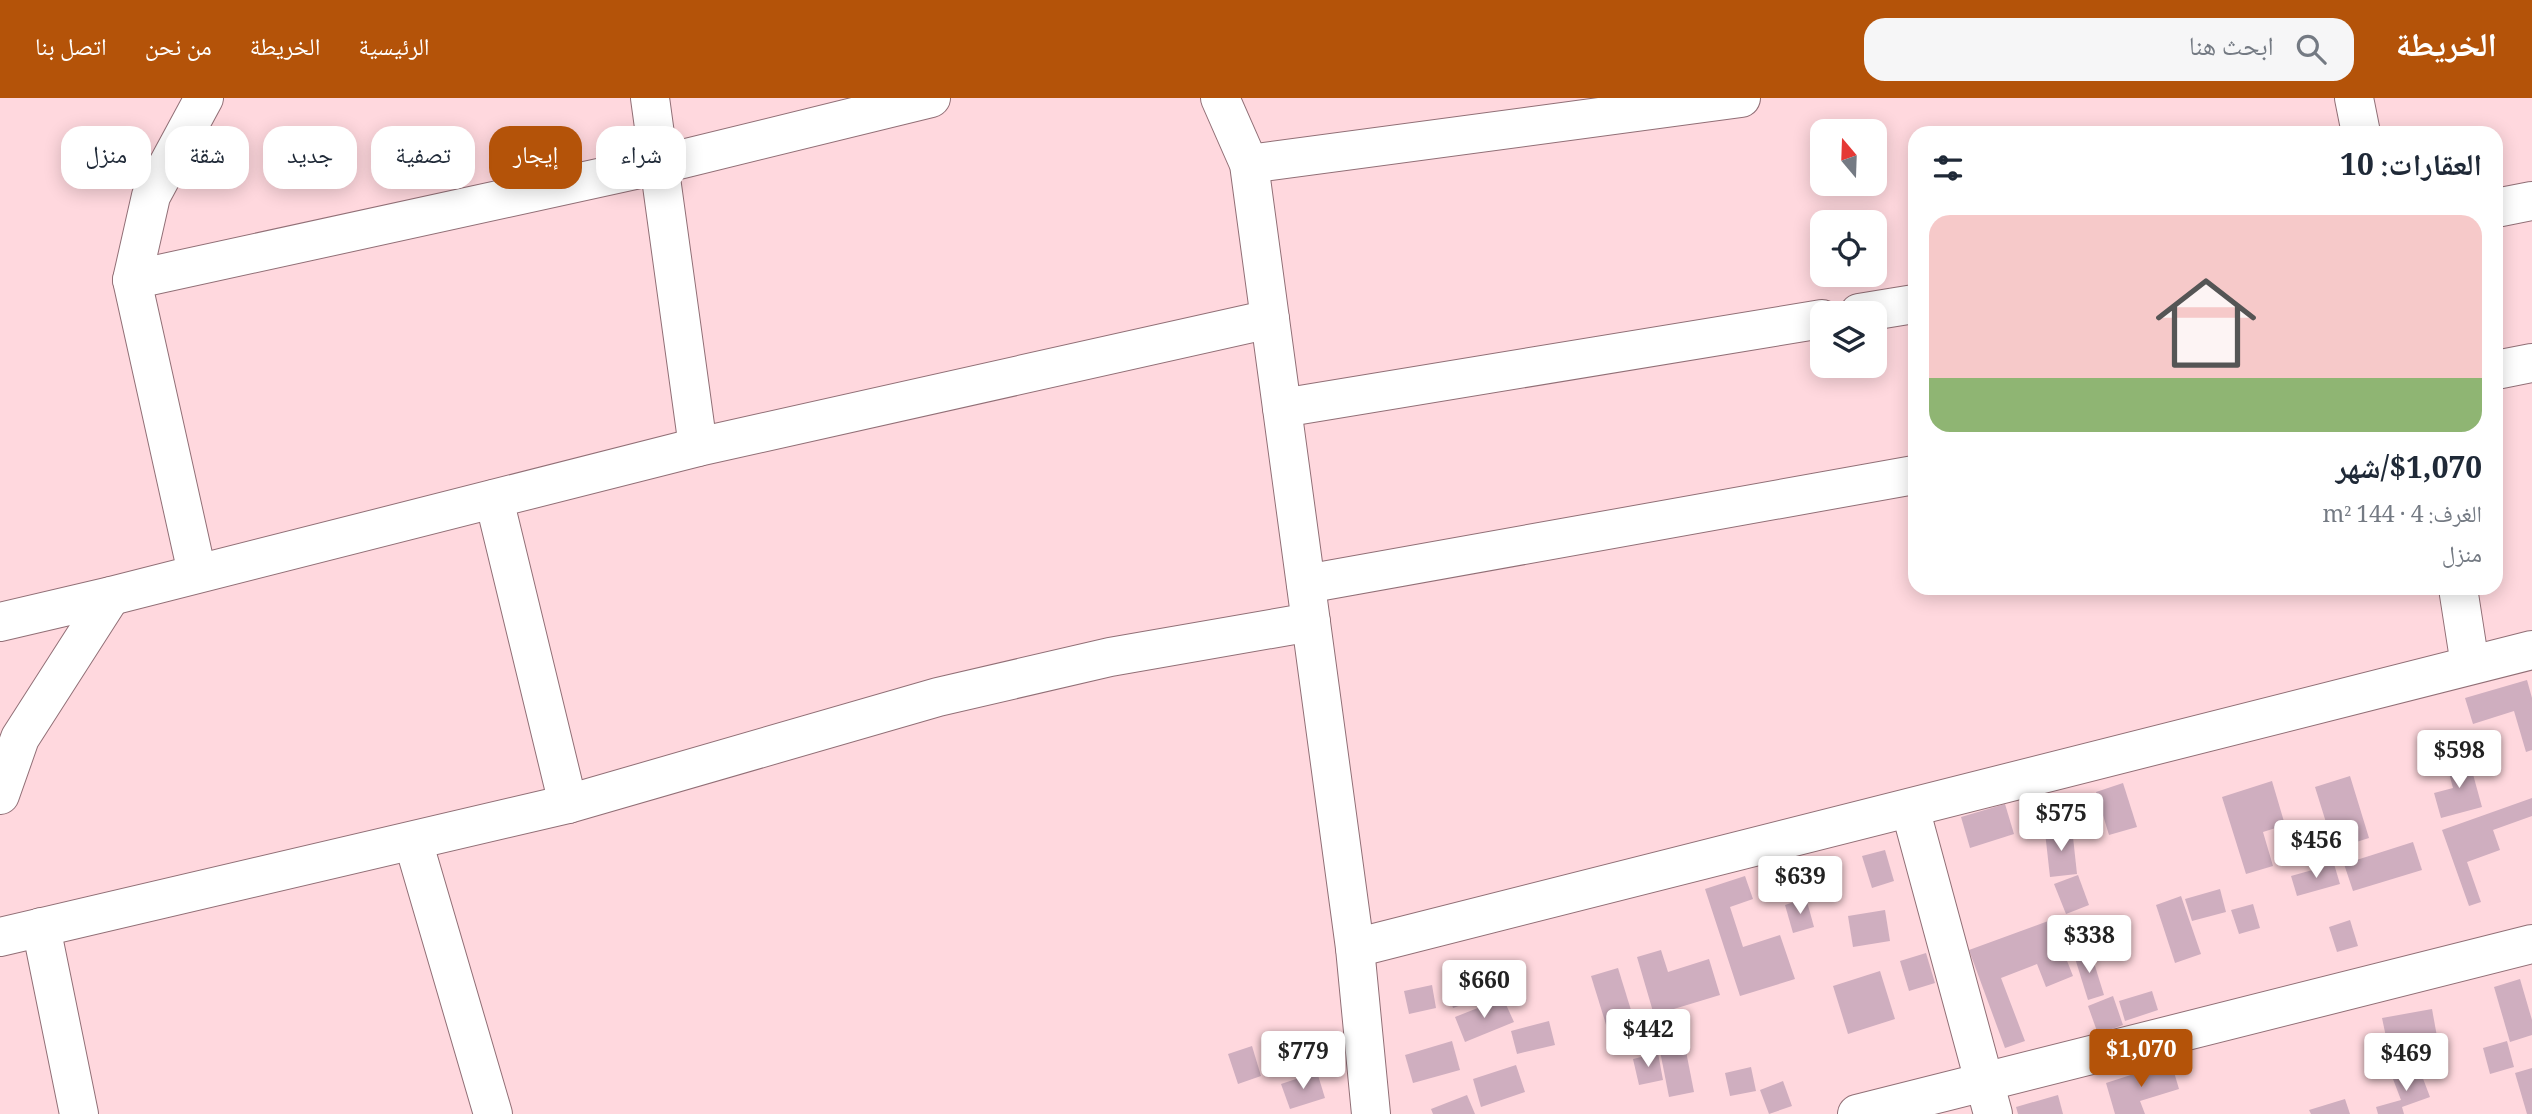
<!DOCTYPE html>
<html lang="ar">
<head>
<meta charset="utf-8">
<style>
	body { margin:0; font-family:Georgia,"Noto Naskh Arabic",serif; background:#f6f6f7; color:#1f2937; direction:rtl; height:100vh; display:flex; flex-direction:column; font-size:26px; white-space:nowrap }
	* { box-sizing:border-box; margin:0 }
	p { font-size:23px; color:#747a83 }
	.icon { flex:none; width:38px; height:38px; fill:none; stroke:currentColor; stroke-width:2; stroke-linecap:round; stroke-linejoin:round }
	.map { position:relative; flex:1; overflow:hidden; direction:ltr }
	.sheet { position:absolute; left:1908px; top:28px; width:595px; height:469px; display:flex; flex-direction:column; background:#fff; border-radius:21px; box-shadow:0 4px 18px #0003; direction:rtl }
	.sheet>* { flex:none }
	.banner { position:absolute; left:21px; top:28px; width:665px; height:63px; direction:rtl; display:flex; gap:14px }
	.needle { width:46px; rotate:341deg }
	.buttons { position:absolute; left:1810px; top:21px; display:grid; gap:14px }
	.buttons a { display:grid; place-items:center; width:77px; height:77px; border-radius:14px; background:#fff; box-shadow:0 4px 18px #0003; font-size:35px }
	.price { position:absolute; translate:-50% -60px; padding:0 16px; border-radius:7px; background:#fff; color:#222; font-size:23px; line-height:46px; filter:drop-shadow(0 2px 4px #0008) }
	.price::after { content:''; position:absolute; left:50%; top:42px; width:21px; height:16px; margin-left:-10px; background:inherit; clip-path:polygon(0 0,100% 0,50% 100%) }
	.price.current { background:#b45309; color:#fff }
	ul { padding:0; list-style:none }
	li { display:grid; align-content:center; gap:14px; height:371px; padding:0 21px }
	li span { display:grid; place-items:center; height:217px; border-radius:21px; color:#555 }
	li>.icon { margin-inline-start:auto }
	span .icon { width:126px; height:126px; fill:#fffc; stroke-width:1 }
	li b { font-size:30px }
	h2 { display:flex; justify-content:space-between; align-items:center; height:84px; padding:0 21px; font-size:30px }
	.pill { padding:0 24px; border-radius:21px; background:#fff; box-shadow:0 4px 18px #0003; font-size:24px; line-height:63px }
	.pill.current { background:#b45309; color:#fff }
	header { display:flex; align-items:center; gap:42px; box-sizing:border-box; height:98px; padding:0 35px; background:#b45309; color:#fff }
	header strong { font-size:33px }
	nav { display:flex; gap:38px; margin-inline-start:auto; font-size:24px }
	.search { width:490px; height:63px; background:#f6f6f7; display:flex; align-items:center; gap:18px; box-sizing:border-box; padding:0 24px; border-radius:21px; color:#747a83; font-size:26px }
	.map>svg:first-child { display:block }
	.building { fill:#cfaebf }
	.lines { fill:none; stroke-linecap:round; stroke-linejoin:round }
	.minor-casing { stroke:#916f76; stroke-width:40 }
	.minor { stroke:#fff; stroke-width:38 }
</style>
</head>
<body>
<header>
<strong>الخريطة</strong>
<div class="search"><svg class="icon" aria-label="search" viewBox="0 0 24 24"><circle cx="10" cy="10" r="6"/><path d="M15 15l6 6"/></svg>ابحث هنا</div>
<nav><a>الرئيسية</a><a>الخريطة</a><a>من نحن</a><a>اتصل بنا</a></nav>
</header>
<div class="map">
<svg width="2532" height="1016" viewBox="0 0 2532 1016">
	<rect width="100%" height="100%" fill="#ffd8de"/>
	<g class="building">
		<path d="M2527,582L2532,600V652L2526,654L2514,613L2473,626L2465,600Z"/>
		<path d="M2468,658L2482,709L2441,720L2434,695L2453,690L2446,664Z"/>
		<path d="M2350,678L2369,740L2309,759L2304,742L2329,734L2315,689Z"/>
		<path d="M2272,683L2285,727L2263,734L2273,768L2246,776L2222,699Z"/>
		<path d="M2123,685L2137,729L2109,737L2096,694Z"/>
		<path d="M2532,700V718L2493,732L2500,752L2467,764L2481,804L2469,808L2442,732Z"/>
		<path d="M2005,706L2014,736L1970,750L1961,719Z"/>
		<path d="M2072,730L2077,776L2050,779L2045,734Z"/>
		<path d="M2413,744L2422,772L2353,793L2344,766Z"/>
		<path d="M1885,752L1894,783L1872,790L1862,758Z"/>
		<path d="M2334,766L2340,786L2297,798L2291,778Z"/>
		<path d="M2078,777L2089,807L2066,816L2054,786Z"/>
		<path d="M1745,778L1753,801L1730,809L1743,849L1780,837L1795,881L1740,898L1705,791Z"/>
		<path d="M2220,791L2226,814L2192,823L2185,801Z"/>
		<path d="M2181,798L2201,856L2175,865L2156,807Z"/>
		<path d="M1806,800L1814,829L1793,835L1785,807Z"/>
		<path d="M2253,806L2260,830L2239,836L2231,812Z"/>
		<path d="M1885,812L1890,843L1853,849L1848,818Z"/>
		<path d="M2051,822L2073,878L2046,889L2037,866L2001,880L2025,943L2005,950L1969,852Z"/>
		<path d="M2350,822L2358,848L2337,854L2329,829Z"/>
		<path d="M1661,852L1668,874L1709,861L1720,897L1654,917L1637,859Z"/>
		<path d="M2090,852L2104,897L2088,902L2074,857Z"/>
		<path d="M1926,855L1935,885L1909,893L1900,863Z"/>
		<path d="M1618,870L1635,925L1608,933L1591,878Z"/>
		<path d="M1880,873L1895,921L1848,936L1833,888Z"/>
		<path d="M1462,877L1470,904L1453,910L1445,882Z"/>
		<path d="M2520,881L2532,922V937L2510,944L2494,889Z"/>
		<path d="M1432,887L1436,910L1409,916L1404,893Z"/>
		<path d="M2152,893L2158,912L2125,923L2119,903Z"/>
		<path d="M2113,898L2123,927L2098,936L2088,908Z"/>
		<path d="M1503,900L1514,924L1465,944L1455,919Z"/>
		<path d="M2432,911L2438,944L2389,953L2382,920Z"/>
		<path d="M1549,923L1555,947L1517,956L1511,933Z"/>
		<path d="M1452,943L1460,972L1413,985L1405,957Z"/>
		<path d="M1684,943L1694,994L1669,999L1659,948Z"/>
		<path d="M2507,943L2514,969L2490,976L2483,950Z"/>
		<path d="M1252,948L1261,978L1238,986L1228,956Z"/>
		<path d="M1658,955L1663,982L1639,987L1633,961Z"/>
		<path d="M2171,964L2179,991L2140,1003L2145,1016H2115L2106,985Z"/>
		<path d="M1516,967L1525,994L1481,1009L1473,981Z"/>
		<path d="M1751,969L1756,993L1730,998L1725,975Z"/>
		<path d="M2419,970L2430,999L2402,1009L2404,1016H2378L2376,1009L2401,1002L2393,981Z"/>
		<path d="M2532,970V1016H2527L2515,975Z"/>
		<path d="M1317,974L1325,1000L1290,1011L1281,986Z"/>
		<path d="M1783,983L1792,1008L1769,1016L1760,992Z"/>
		<path d="M1467,997L1475,1016H1433L1431,1011Z"/>
		<path d="M2058,997L2063,1016H2018L2016,1009Z"/>
		<path d="M2345,1001L2350,1016H2311L2309,1012Z"/>
	</g>
	<g class="lines">
		<g class="minor-casing">
			<g id="minor">
				<path d="M650,0L698,349"/>
				<path d="M1220,0L1249,66L1355,850L1371,1016"/>
				<path d="M2354,0L2361,35"/>
				<path d="M1249,66L1741,0"/>
				<path d="M2496,110L2532,103"/>
				<path d="M132,182L658,67L931,0"/>
				<path d="M1859,215L1914,206"/>
				<path d="M2496,272L2532,265"/>
				<path d="M1282,310L1822,221"/>
				<path d="M494,401L568,706"/>
				<path d="M197,475L132,182L151,98L204,0"/>
				<path d="M1306,486L1914,377"/>
				<path d="M2458,490L2470,567"/>
				<path d="M0,524L111,498L698,349L1270,221"/>
				<path d="M0,697L20,640L111,498"/>
				<path d="M1910,710L1993,1016"/>
				<path d="M413,743L493,1016"/>
				<path d="M41,829L79,1016"/>
				<path d="M0,839L568,706L938,599L1110,559L1311,524"/>
				<path d="M1355,850L2532,552"/>
				<path d="M1857,1016L2532,846"/>
			</g>
		</g>
		<use href="#minor" class="minor"/>
	</g>
</svg>
<div class="buttons">
<a><svg class="needle" viewBox="-14 -14 28 28"><path d="M0-13l5 13h-10z" fill="#e53935"/><path d="M0 13l5-13h-10z" fill="#747a83"/></svg></a>
<a><svg class="icon" aria-label="locate" viewBox="0 0 24 24"><circle cx="12" cy="12" r="6"/><path d="M12 2v4M12 18v4M2 12h4M18 12h4"/></svg></a>
<a><svg class="icon" aria-label="layers" viewBox="0 0 24 24"><path d="M12 4l9 5-9 5-9-5zM3 14l9 5 9-5"/></svg></a>
</div>
<b class="price" style="left:2459px;top:692px">$598</b>
<b class="price" style="left:2061px;top:755px">$575</b>
<b class="price" style="left:2316px;top:782px">$456</b>
<b class="price" style="left:1800px;top:818px">$639</b>
<b class="price" style="left:2089px;top:877px">$338</b>
<b class="price" style="left:1484px;top:922px">$660</b>
<b class="price" style="left:1648px;top:971px">$442</b>
<b class="price current" style="left:2141px;top:991px">$1,070</b>
<b class="price" style="left:1303px;top:993px">$779</b>
<b class="price" style="left:2406px;top:995px">$469</b>
<div class="banner">
<a class="pill">شراء</a>
<a class="pill current">إيجار</a>
<a class="pill">تصفية</a>
<a class="pill">جديد</a>
<a class="pill">شقة</a>
<a class="pill">منزل</a>
</div>
<section class="sheet">
<h2>العقارات: 10<svg class="icon" aria-label="filters" viewBox="0 0 24 24"><path d="M4 7h16M4 17h16"/><circle cx="9" cy="7" r="2"/><circle cx="15" cy="17" r="2"/></svg></h2>
<ul>
<li><span style="background:linear-gradient(#f6c9c9 75%,#8fb573 0)"><svg class="icon" aria-label="home" viewBox="0 0 24 24"><path d="M3 11l9-7 9 7M6 9v11h12V9"/></svg></span><div><b>$1,070/شهر</b><p>الغرف: 4 · 144 m²</p><p>منزل</p></div></li>
</ul>
</section>
</div>
</body>
</html>
